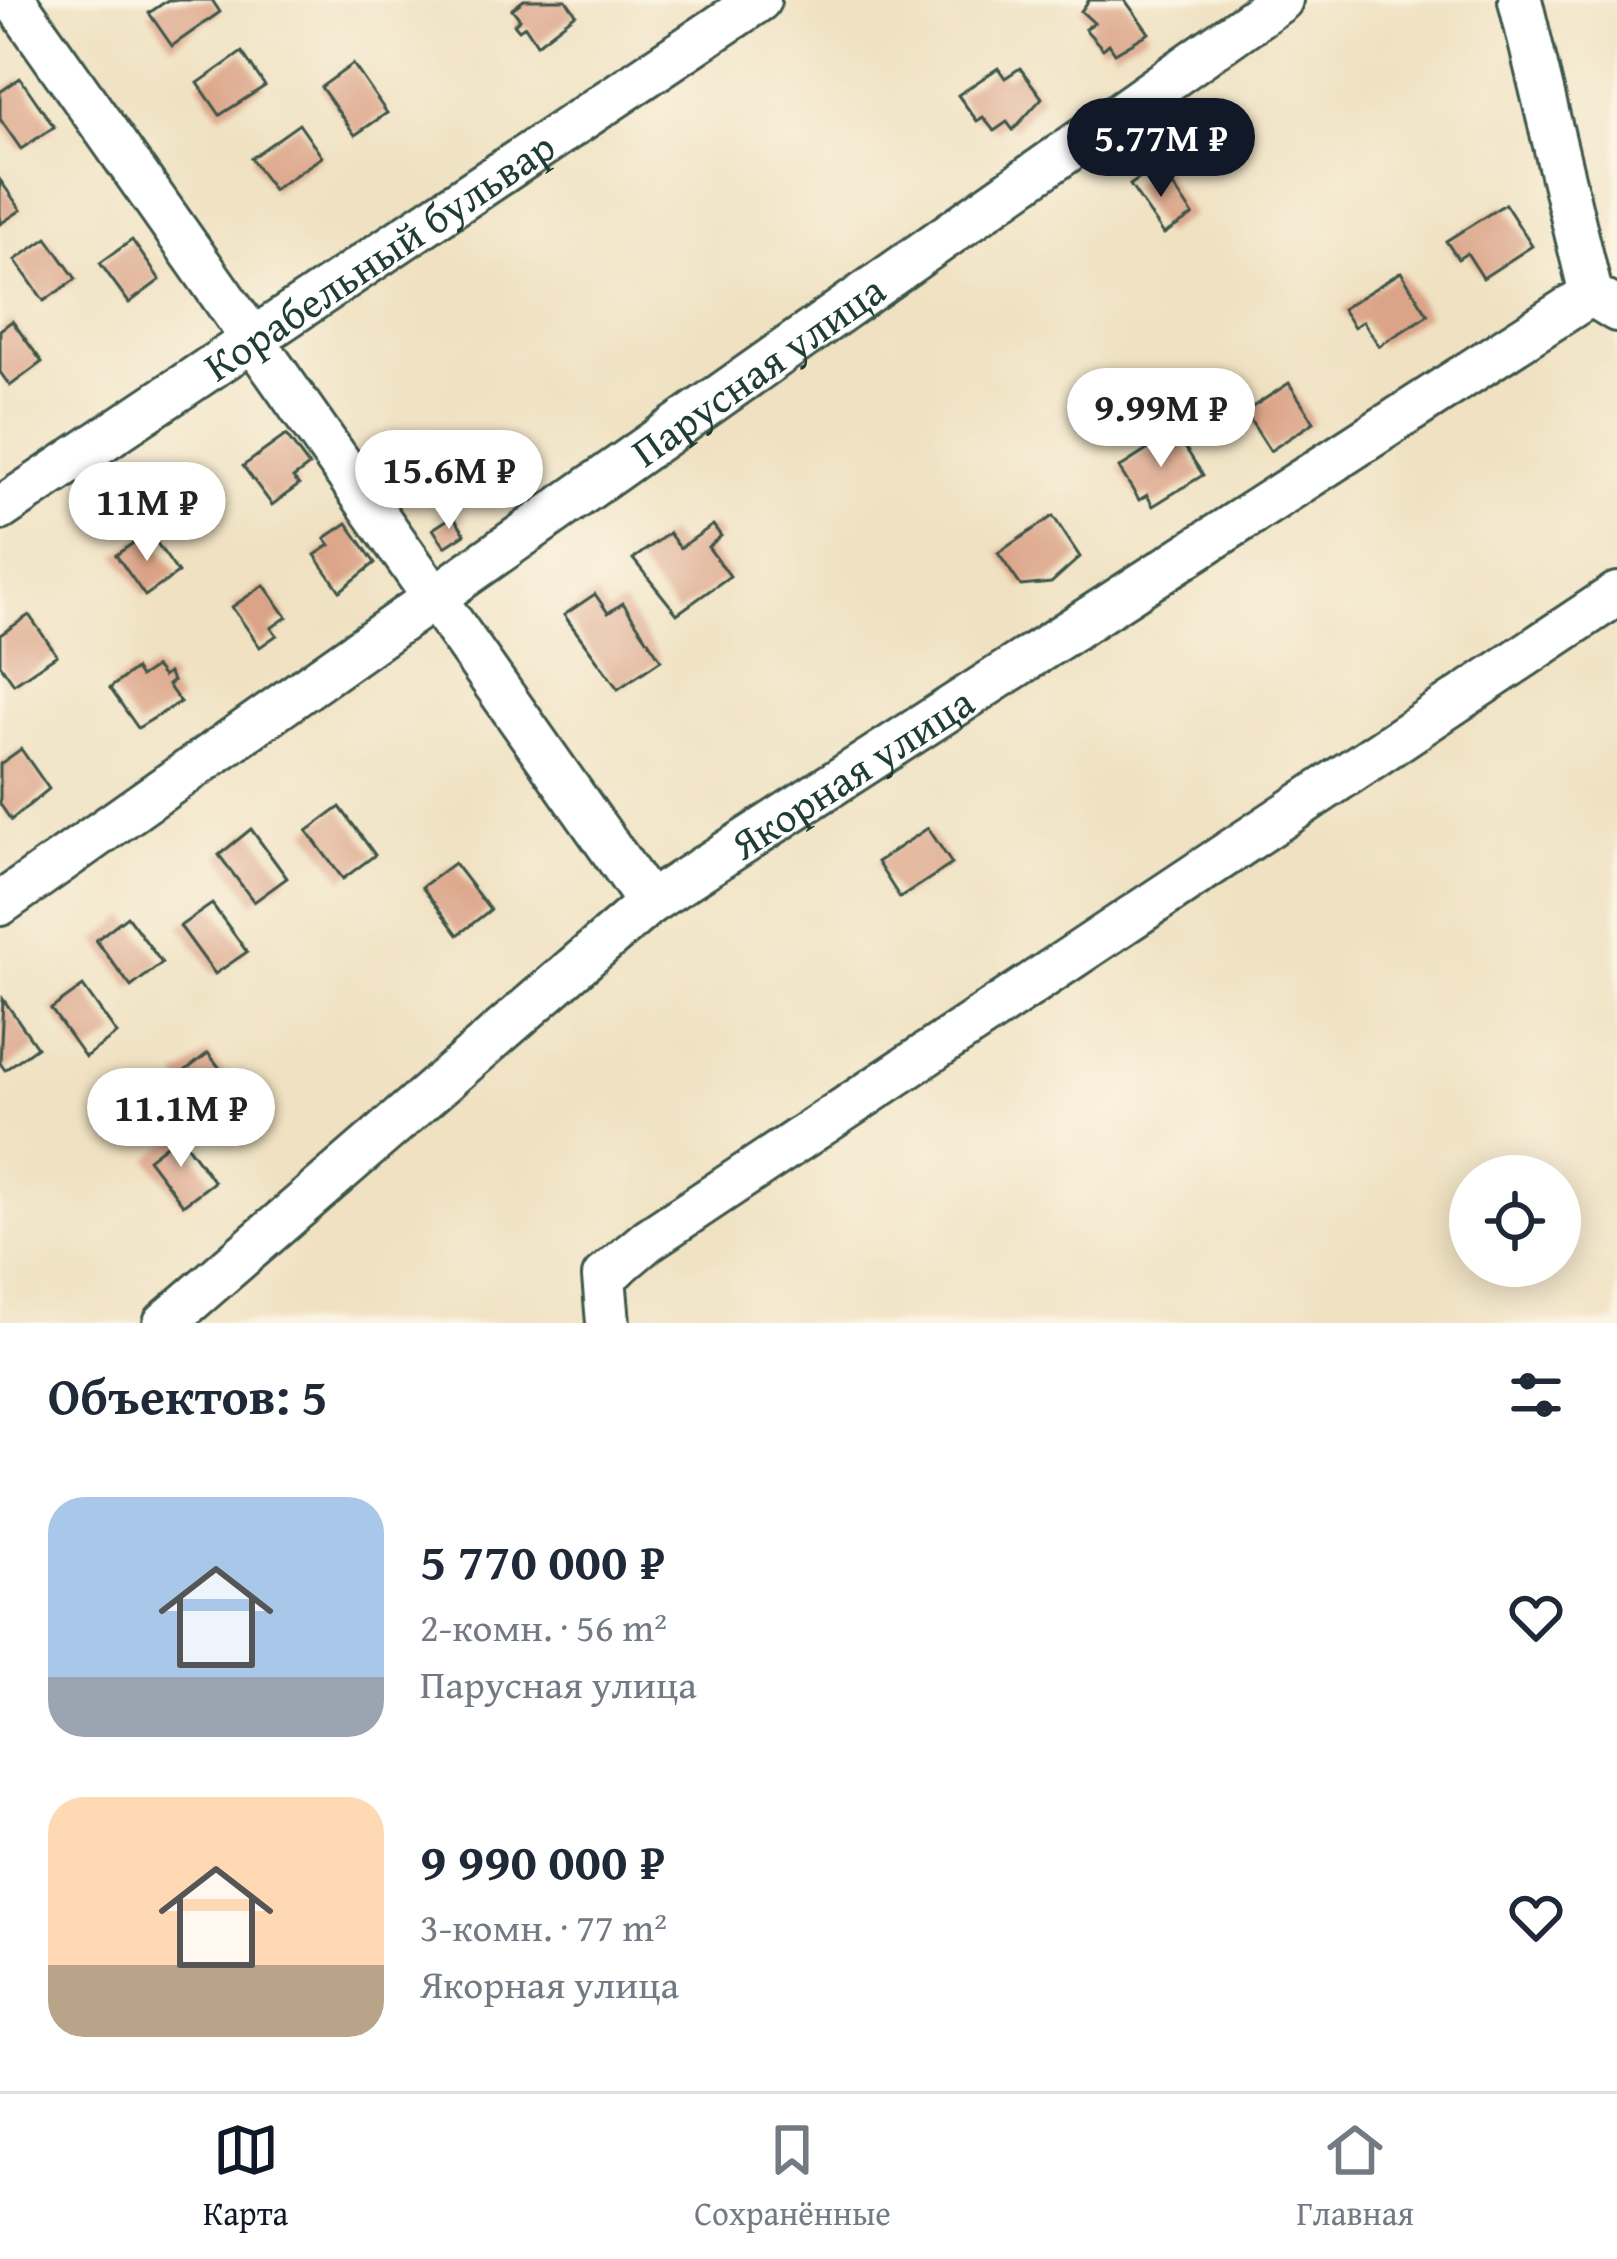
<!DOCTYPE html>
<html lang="ru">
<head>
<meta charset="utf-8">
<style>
	body { margin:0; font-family:"Gentium Book Plus",serif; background:#f6f6f7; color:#1f2937; height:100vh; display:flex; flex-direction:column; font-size:45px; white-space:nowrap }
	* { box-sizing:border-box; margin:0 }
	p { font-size:39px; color:#747a83 }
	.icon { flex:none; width:66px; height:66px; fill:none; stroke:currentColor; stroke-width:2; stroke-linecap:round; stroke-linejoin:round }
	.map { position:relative; height:1323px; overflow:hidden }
	.drawer { display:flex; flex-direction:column; background:#fff; flex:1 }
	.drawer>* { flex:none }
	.tools { position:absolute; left:1449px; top:1155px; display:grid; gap:24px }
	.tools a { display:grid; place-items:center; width:132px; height:132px; border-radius:50%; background:#fff; box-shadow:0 6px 30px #0003; font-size:60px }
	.price { position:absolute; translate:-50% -102px; padding:0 27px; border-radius:42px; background:#fff; color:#222; font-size:39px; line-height:78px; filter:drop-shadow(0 3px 6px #0008) }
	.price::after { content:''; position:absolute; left:50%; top:72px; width:36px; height:27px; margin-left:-18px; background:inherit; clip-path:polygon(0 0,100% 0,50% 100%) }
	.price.current { background:#111827; color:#fff }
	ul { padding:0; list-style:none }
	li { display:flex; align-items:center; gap:36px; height:300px; padding:0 48px }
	li span { display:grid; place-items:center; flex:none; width:336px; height:240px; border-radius:36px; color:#555 }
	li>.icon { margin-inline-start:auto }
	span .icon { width:144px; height:144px; fill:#fffc; stroke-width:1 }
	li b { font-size:51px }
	h2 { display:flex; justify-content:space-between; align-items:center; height:144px; padding:0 48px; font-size:51px }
	.menu { display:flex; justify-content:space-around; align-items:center; height:168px; border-top:3px solid #e0e1e3; background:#fff; font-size:33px; color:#747a83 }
	.menu a { display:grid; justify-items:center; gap:6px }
	.menu .current { color:#111827 }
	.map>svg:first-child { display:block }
	.building { fill:#dba488 }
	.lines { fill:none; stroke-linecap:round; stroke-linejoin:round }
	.minor-casing { stroke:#3e5649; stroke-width:48 }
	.minor { stroke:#fff; stroke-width:42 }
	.labels { text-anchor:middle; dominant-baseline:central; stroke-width:9; stroke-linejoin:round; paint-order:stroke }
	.street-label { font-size:42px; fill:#1f3d34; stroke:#fcf5e5 }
</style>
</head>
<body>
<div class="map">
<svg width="1617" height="1323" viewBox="0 0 1617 1323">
	<rect width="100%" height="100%" fill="#fcf5e5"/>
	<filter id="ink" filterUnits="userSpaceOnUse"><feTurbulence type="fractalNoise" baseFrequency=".00833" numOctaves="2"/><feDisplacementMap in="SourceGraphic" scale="24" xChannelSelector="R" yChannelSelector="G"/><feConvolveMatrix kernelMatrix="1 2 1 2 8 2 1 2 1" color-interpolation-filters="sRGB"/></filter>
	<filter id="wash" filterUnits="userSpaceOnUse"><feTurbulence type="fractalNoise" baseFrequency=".004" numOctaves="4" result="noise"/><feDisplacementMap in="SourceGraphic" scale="48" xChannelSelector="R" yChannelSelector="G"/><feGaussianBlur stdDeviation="2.7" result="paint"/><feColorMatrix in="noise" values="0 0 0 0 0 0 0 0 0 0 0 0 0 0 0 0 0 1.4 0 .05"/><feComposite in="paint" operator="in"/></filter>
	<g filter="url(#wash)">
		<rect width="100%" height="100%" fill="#efe1c1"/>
		<g id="blocks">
			<g class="building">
				<path d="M168,0H212L220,12L172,46L149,13Z"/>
				<path d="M524,0H566L576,14L537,44L525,26L519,30L514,24L520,19L512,9Z"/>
				<path d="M1089,0H1125L1149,33L1115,53L1109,44L1103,49L1085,29L1094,23L1081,11Z"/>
				<path d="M242,52L265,86L220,115L198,83Z"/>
				<path d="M353,64L387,113L355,135L321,87Z"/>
				<path d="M998,68L1005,78L1020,68L1042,98L1013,130L1007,122L994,131L983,117L977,121L958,95Z"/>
				<path d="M20,78L54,127L21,149L0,119V92Z"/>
				<path d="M299,124L322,157L273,190L251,158Z"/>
				<path d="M1159,165L1193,215L1164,234L1130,185Z"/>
				<path d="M0,180L21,210L0,224Z"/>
				<path d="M1505,204L1532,246L1483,278L1467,253L1458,259L1446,241Z"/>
				<path d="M47,238L76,279L44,301L15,260Z"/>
				<path d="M132,240L160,280L129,303L100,263Z"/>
				<path d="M1401,272L1428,315L1379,346L1363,321L1354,327L1342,309Z"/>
				<path d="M12,321L42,362L10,386L0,372V330Z"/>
				<path d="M1289,383L1314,422L1270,451L1245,412Z"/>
				<path d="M1175,432L1203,475L1153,506L1147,495L1139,500L1119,468Z"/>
				<path d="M286,435L309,466L293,478L299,485L272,505L243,466Z"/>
				<path d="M453,516L465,534L445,547L433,529Z"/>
				<path d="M1053,516L1080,557L1051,583L1021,586L998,553Z"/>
				<path d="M347,523L375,563L340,591L315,555L330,545L325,538Z"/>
				<path d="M713,525L721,536L708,547L730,576L677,614L633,559L669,533L680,548Z"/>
				<path d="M149,532L178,573L145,596L116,555Z"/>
				<path d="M264,585L287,617L271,628L277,635L260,647L232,607Z"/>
				<path d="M595,594L608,613L623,603L661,660L618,689L564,615Z"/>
				<path d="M29,615L57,655L14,684L0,664V635Z"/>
				<path d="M155,667L163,677L168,673L173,681L168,685L180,702L138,728L110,688L135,669L140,677Z"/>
				<path d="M21,749L49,789L11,820L0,804V764Z"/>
				<path d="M340,807L375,855L343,879L307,831Z"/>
				<path d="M928,828L952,864L900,898L877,862Z"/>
				<path d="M251,829L287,878L254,902L219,855Z"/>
				<path d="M454,863L490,910L458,935L422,887Z"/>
				<path d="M212,904L247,952L215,974L180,926Z"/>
				<path d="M127,916L162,963L131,987L96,940Z"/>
				<path d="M83,986L117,1034L85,1057L51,1009Z"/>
				<path d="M3,999L37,1047L5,1070L0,1063Z"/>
				<path d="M208,1053L244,1099L213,1123L177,1077Z"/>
				<path d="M179,1135L214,1182L183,1205L148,1159Z"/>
			</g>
		</g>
	</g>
	<g filter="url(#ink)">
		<use href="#blocks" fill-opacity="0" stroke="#3e5649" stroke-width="3"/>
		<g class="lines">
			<g class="minor-casing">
				<g id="minor">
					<path d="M14,0L649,903"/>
					<path d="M1520,0L1591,294L1617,310"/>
					<path id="s1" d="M0,509L759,0"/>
					<path id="s2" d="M0,904L1281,0"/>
					<path id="s3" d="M165,1323L649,903L1591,294"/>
					<path d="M608,1323L604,1277L648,1240L1617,594"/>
				</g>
			</g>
			<use href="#minor" class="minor"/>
		</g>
	</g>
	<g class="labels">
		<g class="street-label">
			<text stroke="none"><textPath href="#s1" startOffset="456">Корабельный бульвар</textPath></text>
			<text stroke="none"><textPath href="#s2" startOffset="927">Парусная улица</textPath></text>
			<text stroke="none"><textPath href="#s3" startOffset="882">Якорная улица</textPath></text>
		</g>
	</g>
</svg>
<div class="tools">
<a><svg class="icon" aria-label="locate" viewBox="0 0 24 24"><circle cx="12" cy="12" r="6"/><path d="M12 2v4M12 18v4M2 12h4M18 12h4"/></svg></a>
</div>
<b class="price current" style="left:1161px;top:200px">5.77M ₽</b>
<b class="price" style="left:1161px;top:470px">9.99M ₽</b>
<b class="price" style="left:449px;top:532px">15.6M ₽</b>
<b class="price" style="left:147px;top:564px">11M ₽</b>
<b class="price" style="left:181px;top:1170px">11.1M ₽</b>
</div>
<section class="drawer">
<h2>Объектов: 5<svg class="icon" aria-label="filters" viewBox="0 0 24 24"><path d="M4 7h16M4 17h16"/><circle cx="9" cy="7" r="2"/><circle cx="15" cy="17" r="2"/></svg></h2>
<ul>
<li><span style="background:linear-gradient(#a9c7e8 75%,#9aa5b1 0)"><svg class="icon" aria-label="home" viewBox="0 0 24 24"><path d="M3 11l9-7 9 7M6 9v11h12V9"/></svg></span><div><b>5 770 000 ₽</b><p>2-комн. · 56 m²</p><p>Парусная улица</p></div><svg class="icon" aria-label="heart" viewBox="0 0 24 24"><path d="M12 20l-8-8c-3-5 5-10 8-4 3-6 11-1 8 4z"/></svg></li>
<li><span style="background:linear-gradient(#ffd9b3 70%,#b9a48a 0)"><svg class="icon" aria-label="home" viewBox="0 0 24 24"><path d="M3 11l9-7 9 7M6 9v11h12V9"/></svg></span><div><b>9 990 000 ₽</b><p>3-комн. · 77 m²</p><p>Якорная улица</p></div><svg class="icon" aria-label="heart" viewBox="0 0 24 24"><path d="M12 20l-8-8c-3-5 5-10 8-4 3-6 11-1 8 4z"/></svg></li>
</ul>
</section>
<nav class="menu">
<a class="current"><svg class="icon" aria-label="map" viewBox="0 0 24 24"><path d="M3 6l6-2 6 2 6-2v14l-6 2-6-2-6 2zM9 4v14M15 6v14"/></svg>Карта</a>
<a><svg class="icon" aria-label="saved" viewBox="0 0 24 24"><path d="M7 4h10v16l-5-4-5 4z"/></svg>Сохранённые</a>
<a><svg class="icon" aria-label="home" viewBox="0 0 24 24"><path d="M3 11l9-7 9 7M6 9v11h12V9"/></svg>Главная</a>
</nav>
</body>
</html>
